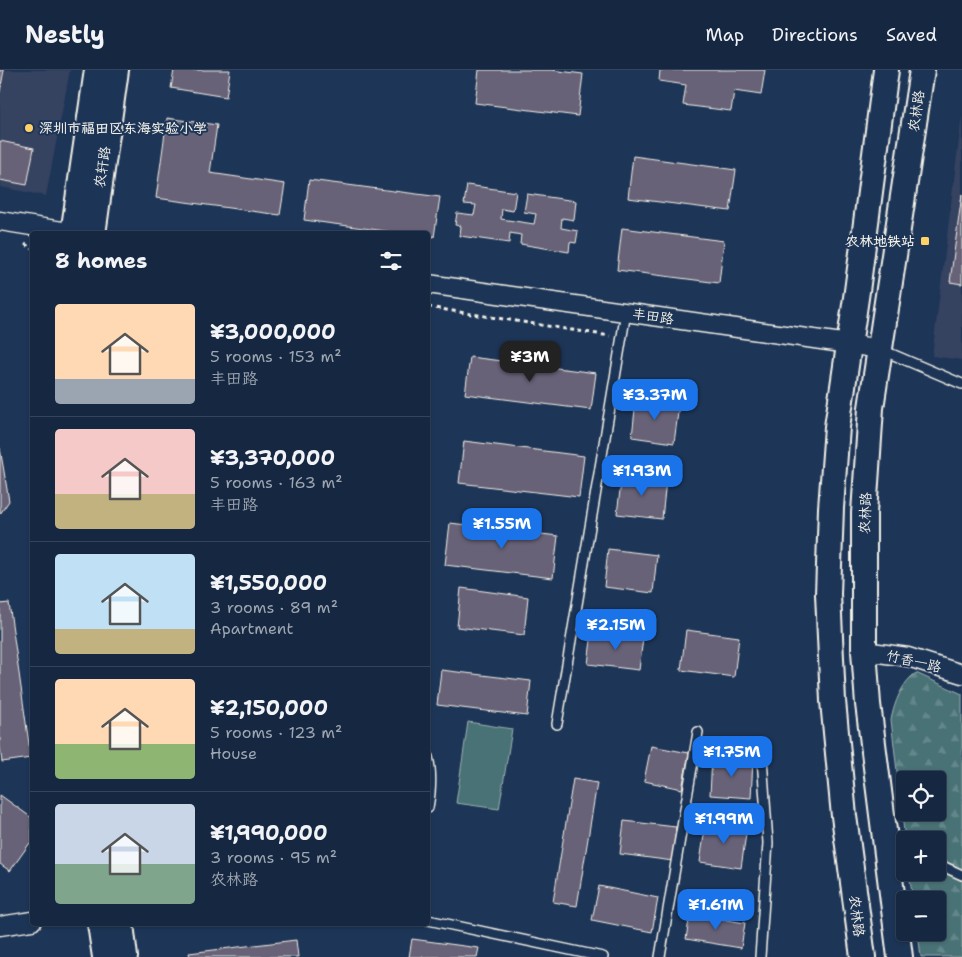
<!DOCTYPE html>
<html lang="en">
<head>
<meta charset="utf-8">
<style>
	body { margin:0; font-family:"Shantell Sans","LXGW WenKai TC",sans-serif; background:#1f3048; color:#f1f3f6; height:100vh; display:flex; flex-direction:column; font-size:19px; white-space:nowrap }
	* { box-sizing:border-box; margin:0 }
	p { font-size:16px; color:#9ea6b1 }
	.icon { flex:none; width:28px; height:28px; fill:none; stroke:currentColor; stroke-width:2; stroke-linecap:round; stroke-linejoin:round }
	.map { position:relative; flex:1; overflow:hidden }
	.side { position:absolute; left:30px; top:161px; width:400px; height:695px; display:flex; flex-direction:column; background:#162841; border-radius:5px; box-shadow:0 1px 4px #0004,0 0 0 1px #35445a }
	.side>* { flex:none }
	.controls { position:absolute; left:896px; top:701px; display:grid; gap:10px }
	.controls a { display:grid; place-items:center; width:50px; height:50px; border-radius:5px; background:#162841; box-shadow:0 1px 4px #0004,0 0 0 1px #35445a; font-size:25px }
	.price { position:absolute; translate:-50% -42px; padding:0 11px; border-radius:10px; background:#1a73e8; color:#fff; font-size:16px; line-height:32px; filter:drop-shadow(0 1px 2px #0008) }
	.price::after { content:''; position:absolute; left:50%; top:30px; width:15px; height:11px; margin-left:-8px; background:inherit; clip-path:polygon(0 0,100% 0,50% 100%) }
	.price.selected { background:#222; color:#fff }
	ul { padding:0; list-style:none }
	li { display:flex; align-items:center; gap:15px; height:125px; padding:0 25px }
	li+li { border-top:1px solid #35445a }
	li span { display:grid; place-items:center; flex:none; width:140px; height:100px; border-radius:5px; color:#555 }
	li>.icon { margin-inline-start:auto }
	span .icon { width:60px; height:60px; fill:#fffc; stroke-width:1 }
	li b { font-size:21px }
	h2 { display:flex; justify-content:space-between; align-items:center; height:60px; padding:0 25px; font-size:21px }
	header { display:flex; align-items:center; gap:30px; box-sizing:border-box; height:70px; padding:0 25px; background:#162841; border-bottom:1px solid #35445a }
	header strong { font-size:24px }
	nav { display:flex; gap:28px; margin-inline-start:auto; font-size:18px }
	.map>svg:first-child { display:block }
	.built { fill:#344261 }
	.forest { fill:url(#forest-firs); stroke:#9eb2af; fill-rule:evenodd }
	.garden { fill:#497276; stroke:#9eb2af }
	.building { fill:#686278; stroke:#f4f1e8 }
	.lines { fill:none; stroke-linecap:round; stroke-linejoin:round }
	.lane-casing { stroke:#f4f1e8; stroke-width:12 }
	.street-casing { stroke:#f4f1e8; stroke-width:21 }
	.secondary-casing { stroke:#f4f1e8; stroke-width:28 }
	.path { stroke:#f4f1e8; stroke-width:3; stroke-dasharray:4 4; stroke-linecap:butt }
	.lane { stroke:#1d3557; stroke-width:9 }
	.street { stroke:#1d3557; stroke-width:18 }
	.secondary { stroke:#1d3557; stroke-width:24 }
	.poi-dot { fill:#ffd166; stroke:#1d3557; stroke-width:2 }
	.labels { text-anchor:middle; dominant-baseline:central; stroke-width:4; stroke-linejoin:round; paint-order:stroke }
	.street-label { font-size:14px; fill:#f4f1e8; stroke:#1d3557 }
	.poi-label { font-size:14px; font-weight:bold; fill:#f4f1e8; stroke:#1d3557; text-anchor:start }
</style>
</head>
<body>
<header>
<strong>Nestly</strong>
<nav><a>Map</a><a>Directions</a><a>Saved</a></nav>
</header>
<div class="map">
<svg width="962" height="887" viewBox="0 0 962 887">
	<defs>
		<pattern id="forest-firs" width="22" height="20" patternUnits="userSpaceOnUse" patternTransform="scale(1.25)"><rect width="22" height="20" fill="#497276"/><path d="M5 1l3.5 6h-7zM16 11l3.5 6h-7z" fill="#64878a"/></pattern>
	</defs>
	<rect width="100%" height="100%" fill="#1d3557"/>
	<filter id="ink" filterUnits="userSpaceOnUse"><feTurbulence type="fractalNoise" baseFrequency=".02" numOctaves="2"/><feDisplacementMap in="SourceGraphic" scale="10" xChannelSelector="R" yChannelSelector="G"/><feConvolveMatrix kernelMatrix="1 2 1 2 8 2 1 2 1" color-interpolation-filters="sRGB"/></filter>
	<g filter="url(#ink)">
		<g class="built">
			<path d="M0,0H70L46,126L0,117Z"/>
			<path d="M962,45V290L932,286Z"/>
		</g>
		<path class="forest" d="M916,603L962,624V887H921L918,863L938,862V830H913L909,803L938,802V770H905L891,650C894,634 902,612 916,603ZM905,710H938V742H905Z"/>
		<path class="garden" d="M468,652L512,659L499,739L456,733Z"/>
		<g class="building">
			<path d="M0,0H4L0,22Z"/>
			<path d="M174,0H230L226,27L171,18Z"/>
			<path d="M479,0H551L583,4L578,46L475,33Z"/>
			<path d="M660,0H765L761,25L734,21L731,41L683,35L686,15L659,11Z"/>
			<path d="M167,48L217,55L210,103L285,114L280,145L156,128Z"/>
			<path d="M0,71L34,78L27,115L0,110Z"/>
			<path d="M633,86L736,100L730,141L628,128Z"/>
			<path d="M309,110L440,127L434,167L428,166V164H408L304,150Z"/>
			<path d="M467,115L516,122L513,141L502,139L501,149L534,154L536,144L524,142L527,124L576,131L574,150L562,148L561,158L578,161L576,173L570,172L569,182L520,174L521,165L510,163L509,173L460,166L461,156L455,155L457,143L474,145L476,135L464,134Z"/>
			<path d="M962,124V214L950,212Z"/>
			<path d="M622,158L724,171L719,213L617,200Z"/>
			<path d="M470,287L596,303L591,340L465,324Z"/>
			<path d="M636,330L679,335L674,373L632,367Z"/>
			<path d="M464,371L584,386L579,427L459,413Z"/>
			<path d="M0,378L9,431L0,444Z"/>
			<path d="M622,405L666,410L662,449L617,444Z"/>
			<path d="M450,453L558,466L553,508L445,495Z"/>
			<path d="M608,479L657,485L653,523L604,517Z"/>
			<path d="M461,518L528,527L524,565L457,557Z"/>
			<path d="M9,533L31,688L2,692L0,677V534Z"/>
			<path d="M686,560L739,567L734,607L681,600Z"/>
			<path d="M592,562L643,568L639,600L588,594Z"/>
			<path d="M441,600L531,611L527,646L437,635Z"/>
			<path d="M651,676L689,683L682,719L644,711Z"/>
			<path d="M712,688L753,690L751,728L710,725Z"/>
			<path d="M573,709L597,713L577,836L553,832Z"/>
			<path d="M0,725L32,748V770L10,801L0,794Z"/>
			<path d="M624,751L676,757L673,791L620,784Z"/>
			<path d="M706,752L747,757L741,798L700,792Z"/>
			<path d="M599,816L658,828L652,862L592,850Z"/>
			<path d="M690,844L745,853L741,878L686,869Z"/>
			<path d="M412,869L479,878L477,887H409Z"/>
			<path d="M296,870L298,887H190L189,883Z"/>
		</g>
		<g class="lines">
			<g class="lane-casing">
				<g id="lane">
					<path d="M882,280L962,314"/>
					<path d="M557,654L626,242"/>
					<path d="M428,687C432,703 431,721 428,738"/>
					<path d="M887,771L905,779"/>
					<path d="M938,794L962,805"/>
					<path d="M428,850L603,887"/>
					<path d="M660,887L698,662"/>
					<path d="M760,887L768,773L762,688"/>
				</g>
			</g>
			<g class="street-casing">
				<g id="street">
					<path d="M0,151L81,164"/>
					<path d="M428,214L849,274L879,279"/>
					<path d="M864,581L908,587L962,604"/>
					<path d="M0,856L32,851"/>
				</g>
			</g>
			<g class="secondary-casing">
				<g id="secondary">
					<path d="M73,164L97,0"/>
					<path d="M93,164L116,0"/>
					<path d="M100,854L105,887"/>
					<path d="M121,854L125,887"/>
					<path d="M863,887L844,746L833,631L828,524L831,438L837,357L857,221L886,0"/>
					<path d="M900,887L868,634L864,581V443L871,338L922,0"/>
				</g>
			</g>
			<g class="path">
				<path d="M25,174L32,179"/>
				<path d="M428,237L610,266"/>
			</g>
			<use href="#lane" class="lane"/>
			<use href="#street" class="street"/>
			<use href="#secondary" class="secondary"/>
		</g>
	</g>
	<g class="poi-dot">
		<circle cx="29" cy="58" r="5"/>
		<rect x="920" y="166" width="10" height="10" rx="2.5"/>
	</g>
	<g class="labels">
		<g class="street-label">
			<text transform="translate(916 41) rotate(-82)">农林路</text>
			<text transform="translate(102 97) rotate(-82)">农轩路</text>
			<text transform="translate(653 246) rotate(8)">丰田路</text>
			<text transform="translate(865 443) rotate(-88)">农林路</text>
			<text transform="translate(914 591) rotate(13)">竹香一路</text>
			<text transform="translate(857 846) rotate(83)">农林路</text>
		</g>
		<g class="poi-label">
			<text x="39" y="58">深圳市福田区东海实验小学</text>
			<text x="915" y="171" text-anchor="end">农林地铁站</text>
		</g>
	</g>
</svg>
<div class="controls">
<a><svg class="icon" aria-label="locate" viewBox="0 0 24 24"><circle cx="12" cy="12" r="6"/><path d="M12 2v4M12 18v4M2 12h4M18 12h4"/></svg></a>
<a>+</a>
<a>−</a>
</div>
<b class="price selected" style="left:530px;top:313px">¥3M</b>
<b class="price" style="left:655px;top:351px">¥3.37M</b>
<b class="price" style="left:642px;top:427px">¥1.93M</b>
<b class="price" style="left:502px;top:480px">¥1.55M</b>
<b class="price" style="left:616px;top:581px">¥2.15M</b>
<b class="price" style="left:732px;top:708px">¥1.75M</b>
<b class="price" style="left:724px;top:775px">¥1.99M</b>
<b class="price" style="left:716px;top:861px">¥1.61M</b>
<section class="side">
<h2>8 homes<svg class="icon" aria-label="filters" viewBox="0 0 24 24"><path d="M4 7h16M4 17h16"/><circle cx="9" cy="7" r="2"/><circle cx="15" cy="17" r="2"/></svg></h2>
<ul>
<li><span style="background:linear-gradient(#ffd9b3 75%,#9aa5b1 0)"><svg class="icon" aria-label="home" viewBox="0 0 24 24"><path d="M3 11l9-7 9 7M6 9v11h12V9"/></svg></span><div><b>¥3,000,000</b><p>5 rooms · 153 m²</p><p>丰田路</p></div></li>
<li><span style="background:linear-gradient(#f6c9c9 65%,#c2b280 0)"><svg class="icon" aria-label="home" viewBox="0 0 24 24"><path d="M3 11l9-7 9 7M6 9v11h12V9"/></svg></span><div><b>¥3,370,000</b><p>5 rooms · 163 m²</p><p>丰田路</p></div></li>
<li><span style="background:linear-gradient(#bfe0f5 75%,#c2b280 0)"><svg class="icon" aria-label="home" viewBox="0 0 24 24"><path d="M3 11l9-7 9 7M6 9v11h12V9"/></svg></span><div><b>¥1,550,000</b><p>3 rooms · 89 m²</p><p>Apartment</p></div></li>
<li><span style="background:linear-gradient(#ffd9b3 65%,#8fb573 0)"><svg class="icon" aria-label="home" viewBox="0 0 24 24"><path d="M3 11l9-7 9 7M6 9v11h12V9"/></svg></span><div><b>¥2,150,000</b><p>5 rooms · 123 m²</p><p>House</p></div></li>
<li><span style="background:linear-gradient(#c9d6e8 60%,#7fa58c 0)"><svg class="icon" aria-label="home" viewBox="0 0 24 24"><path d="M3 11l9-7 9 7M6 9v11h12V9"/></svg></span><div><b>¥1,990,000</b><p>3 rooms · 95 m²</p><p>农林路</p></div></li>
</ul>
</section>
</div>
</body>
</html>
